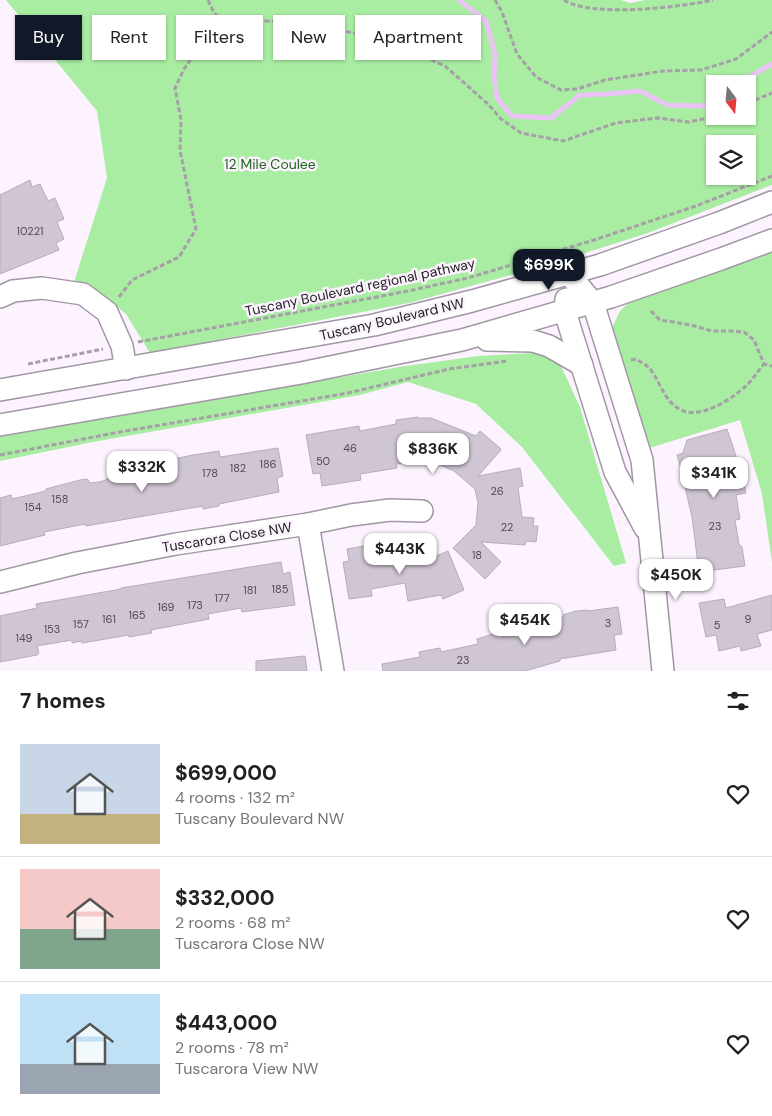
<!DOCTYPE html>
<html lang="en">
<head>
<meta charset="utf-8">
<style>
	body { margin:0; font-family:"DM Sans",sans-serif; background:#f2f2f2; color:#202124; height:100vh; display:flex; flex-direction:column; font-size:19px; white-space:nowrap }
	* { box-sizing:border-box; margin:0 }
	p { font-size:16px; color:#757577 }
	.icon { flex:none; width:28px; height:28px; fill:none; stroke:currentColor; stroke-width:2; stroke-linecap:round; stroke-linejoin:round }
	.map { position:relative; height:671px; overflow:hidden }
	.side { display:flex; flex-direction:column; background:#fff; flex:1 }
	.side>* { flex:none }
	.top-card { position:absolute; left:15px; top:15px; width:500px; height:45px; display:flex; gap:10px }
	.needle { width:32px; rotate:164deg }
	.fabs { position:absolute; left:706px; top:75px; display:grid; gap:10px }
	.fabs a { display:grid; place-items:center; width:50px; height:50px; border-radius:0px; background:#fff; box-shadow:0 1px 4px #0004; font-size:25px }
	.price { position:absolute; translate:-50% -42px; padding:0 11px; border-radius:10px; background:#fff; color:#222; font-size:16px; line-height:32px; filter:drop-shadow(0 1px 2px #0008) }
	.price::after { content:''; position:absolute; left:50%; top:30px; width:15px; height:11px; margin-left:-8px; background:inherit; clip-path:polygon(0 0,100% 0,50% 100%) }
	.price.selected { background:#111827; color:#fff }
	ul { padding:0; list-style:none }
	li { display:flex; align-items:center; gap:15px; height:125px; padding:0 20px }
	li+li { border-top:1px solid #e0e0e0 }
	li span { display:grid; place-items:center; flex:none; width:140px; height:100px; border-radius:0px; color:#555 }
	li>.icon { margin-inline-start:auto }
	span .icon { width:60px; height:60px; fill:#fffc; stroke-width:1 }
	li b { font-size:21px }
	h2 { display:flex; justify-content:space-between; align-items:center; height:60px; padding:0 20px; font-size:21px }
	.tag { padding:0 18px; border-radius:0px; background:#fff; box-shadow:0 1px 4px #0004; font-size:18px; line-height:45px }
	.tag.selected { background:#111827; color:#fff }
	.map>svg:first-child { display:block }
	.green { fill:#a8eda2; fill-rule:evenodd }
	.lines { fill:none; stroke-linecap:round; stroke-linejoin:round }
	.stream { stroke:#eac4f5; stroke-width:5 }
	.building { fill:#d0c5d3; stroke:#b7acba }
	.minor-casing { stroke:#a196a4; stroke-width:24 }
	.path { stroke:#a69fa8; stroke-width:3; stroke-dasharray:5 2.5; stroke-linecap:butt }
	.minor { stroke:#fff; stroke-width:21 }
	.labels { text-anchor:middle; dominant-baseline:central; stroke-width:5; stroke-linejoin:round; paint-order:stroke }
	.number-label { font-size:11px; fill:#504a51 }
	.park-label { font-size:14px; fill:#1d641b; stroke:#fcf3fe }
	.street-label { font-size:14px; fill:#252126; stroke:#fcf3fe }
</style>
</head>
<body>
<div class="map">
<svg width="772" height="671" viewBox="0 0 772 671">
	<rect width="100%" height="100%" fill="#fcf3fe"/>
	<g class="green">
		<path d="M6,0H621L630,3L646,0H772V185L648,233L547,265L409,303L150,353L126,314L94,288L74,282L107,178L97,111ZM715,84H748V116H715ZM715,144H748V176H715Z"/>
		<path d="M772,251V562L762,494L740,420L646,449L612,328L620,311L630,301L701,277Z"/>
		<path d="M533,353L551,358L560,364L580,407L626,563L614,566L522,447L476,404L408,382L360,395L93,442L0,461V437L399,367L478,356Z"/>
	</g>
	<g class="lines">
		<g class="stream">
			<path d="M459,0L486,21L495,54L494,76L497,98L512,116L551,118L580,95L607,94L640,91L667,105L704,106L715,99"/>
			<path d="M737,84L772,64"/>
		</g>
	</g>
	<g class="building">
		<path d="M30,180L32,187L40,184L48,201L55,198L64,219L57,222L64,239L56,243L59,250L0,274V195Z"/>
		<path d="M418,417L419,418H431L476,436L480,431L500,448L501,450L478,476L520,468L523,486L518,487L522,517L534,518L533,526H538L536,542L526,541L525,545L481,542L501,562L485,579L453,548L476,525L478,503L475,489L454,471L431,461L396,464L397,468L360,474L361,480L322,486L320,473L313,474L306,435L359,426L360,431L396,424V420Z"/>
		<path d="M727,429L740,468L746,493L736,495L740,519L735,520L739,544L742,547L745,566L699,572L692,517L685,487L686,486L677,455L683,453L687,440Z"/>
		<path d="M278,448L283,476L277,478L279,492L219,504V506L203,509V506L86,526L85,524L44,532L45,535L0,546V498L11,495L12,499L46,491V489L80,480L87,479L91,483L99,482L106,480L111,474L165,466L164,461L193,455L219,451L220,457Z"/>
		<path d="M364,546V550L386,546L389,563L416,559L417,564L448,551L464,590L443,599L441,595L408,601L405,583L371,589L372,596L349,599L343,562L349,561L347,549Z"/>
		<path d="M281,562L283,574L290,572L295,605L242,612L241,608L208,614L209,619L151,630L152,633L129,637V635L82,643L81,641L72,643V640L37,646L39,653L37,655L0,662V616L37,608L36,604L121,589V588Z"/>
		<path d="M772,595V630L757,634L761,646L741,651L740,646L719,651L716,635L706,637L699,603L724,599L726,608Z"/>
		<path d="M618,607L622,634L614,635L616,650L560,659V661L525,671H383L382,664L420,657L419,652L440,648L441,652L478,644L477,639L516,627L517,628L527,626V628L564,617L563,615L576,611L588,610V611Z"/>
		<path d="M305,656L307,671H256V661Z"/>
	</g>
	<g class="lines">
		<g class="minor-casing">
			<g id="minor">
				<path d="M569,274L593,303L642,460L663,671"/>
				<path d="M0,297L13,291L42,288L83,294L107,312L122,346L126,369"/>
				<path d="M566,299L565,312L615,472L645,528"/>
				<path d="M487,340L533,341L549,346L582,365"/>
				<path d="M0,390L374,325L472,301L600,265L719,223L772,202"/>
				<path d="M0,425L301,373L462,340L611,297L721,259L772,240"/>
				<path d="M308,524L351,515L390,510L422,511"/>
				<path d="M0,582L77,563L176,544L308,524L333,671"/>
			</g>
		</g>
		<g class="path">
			<path d="M208,0L214,13L222,20L304,22L389,41L445,66L488,104L501,119L521,133L563,141L616,123L657,118L689,122L717,116"/>
			<path d="M495,0L502,12L517,54L536,77L561,90L577,89L605,80L663,71L701,70L736,59L772,32"/>
			<path d="M564,0C591,18 681,7 713,0"/>
			<path d="M748,103L772,93"/>
			<path d="M119,297L132,280L179,257L196,229L180,150L181,120L175,88L184,69L197,50L216,33L222,20"/>
			<path d="M651,311L660,320L691,325L712,331H730L744,332L754,340L764,364L772,366"/>
			<path d="M138,342L408,291L468,278L594,240L696,206L772,176"/>
			<path d="M631,360L636,359C640,362 646,364 649,368C658,377 662,396 675,406C695,424 731,400 747,385C753,379 758,371 764,364"/>
			<path d="M28,364L103,349"/>
			<path d="M0,455L120,432L348,393L449,369L507,361"/>
		</g>
		<use href="#minor" class="minor"/>
	</g>
	<g class="labels">
		<g class="number-label">
			<text x="30" y="231">10221</text>
			<text x="350" y="448">46</text>
			<text x="323" y="461">50</text>
			<text x="268" y="464">186</text>
			<text x="238" y="468">182</text>
			<text x="210" y="473">178</text>
			<text x="497" y="491">26</text>
			<text x="60" y="499">158</text>
			<text x="33" y="507">154</text>
			<text x="715" y="526">23</text>
			<text x="507" y="527">22</text>
			<text x="477" y="555">18</text>
			<text x="280" y="589">185</text>
			<text x="250" y="590">181</text>
			<text x="222" y="598">177</text>
			<text x="195" y="605">173</text>
			<text x="166" y="607">169</text>
			<text x="137" y="615">165</text>
			<text x="109" y="619">161</text>
			<text x="748" y="619">9</text>
			<text x="608" y="623">3</text>
			<text x="81" y="624">157</text>
			<text x="717" y="625">5</text>
			<text x="52" y="629">153</text>
			<text x="24" y="638">149</text>
			<text x="463" y="660">23</text>
		</g>
		<g class="park-label">
			<text x="270" y="164">12 Mile Coulee</text>
		</g>
		<g class="street-label">
			<text transform="translate(360 287) rotate(-12)">Tuscany Boulevard regional pathway</text>
			<text transform="translate(392 319) rotate(-13)">Tuscany Boulevard NW</text>
			<text transform="translate(227 537) rotate(-9)">Tuscarora Close NW</text>
		</g>
	</g>
</svg>
<div class="fabs">
<a><svg class="needle" viewBox="-14 -14 28 28"><path d="M0-13l5 13h-10z" fill="#e53935"/><path d="M0 13l5-13h-10z" fill="#757577"/></svg></a>
<a><svg class="icon" aria-label="layers" viewBox="0 0 24 24"><path d="M12 4l9 5-9 5-9-5zM3 14l9 5 9-5"/></svg></a>
</div>
<b class="price selected" style="left:549px;top:291px">$699K</b>
<b class="price" style="left:433px;top:475px">$836K</b>
<b class="price" style="left:142px;top:493px">$332K</b>
<b class="price" style="left:714px;top:499px">$341K</b>
<b class="price" style="left:400px;top:575px">$443K</b>
<b class="price" style="left:676px;top:601px">$450K</b>
<b class="price" style="left:525px;top:646px">$454K</b>
<div class="top-card">
<a class="tag selected">Buy</a>
<a class="tag">Rent</a>
<a class="tag">Filters</a>
<a class="tag">New</a>
<a class="tag">Apartment</a>
</div>
</div>
<section class="side">
<h2>7 homes<svg class="icon" aria-label="filters" viewBox="0 0 24 24"><path d="M4 7h16M4 17h16"/><circle cx="9" cy="7" r="2"/><circle cx="15" cy="17" r="2"/></svg></h2>
<ul>
<li><span style="background:linear-gradient(#c9d6e8 70%,#c2b280 0)"><svg class="icon" aria-label="home" viewBox="0 0 24 24"><path d="M3 11l9-7 9 7M6 9v11h12V9"/></svg></span><div><b>$699,000</b><p>4 rooms · 132 m²</p><p>Tuscany Boulevard NW</p></div><svg class="icon" aria-label="heart" viewBox="0 0 24 24"><path d="M12 20l-8-8c-3-5 5-10 8-4 3-6 11-1 8 4z"/></svg></li>
<li><span style="background:linear-gradient(#f6c9c9 60%,#7fa58c 0)"><svg class="icon" aria-label="home" viewBox="0 0 24 24"><path d="M3 11l9-7 9 7M6 9v11h12V9"/></svg></span><div><b>$332,000</b><p>2 rooms · 68 m²</p><p>Tuscarora Close NW</p></div><svg class="icon" aria-label="heart" viewBox="0 0 24 24"><path d="M12 20l-8-8c-3-5 5-10 8-4 3-6 11-1 8 4z"/></svg></li>
<li><span style="background:linear-gradient(#bfe0f5 70%,#9aa5b1 0)"><svg class="icon" aria-label="home" viewBox="0 0 24 24"><path d="M3 11l9-7 9 7M6 9v11h12V9"/></svg></span><div><b>$443,000</b><p>2 rooms · 78 m²</p><p>Tuscarora View NW</p></div><svg class="icon" aria-label="heart" viewBox="0 0 24 24"><path d="M12 20l-8-8c-3-5 5-10 8-4 3-6 11-1 8 4z"/></svg></li>
</ul>
</section>
</body>
</html>
